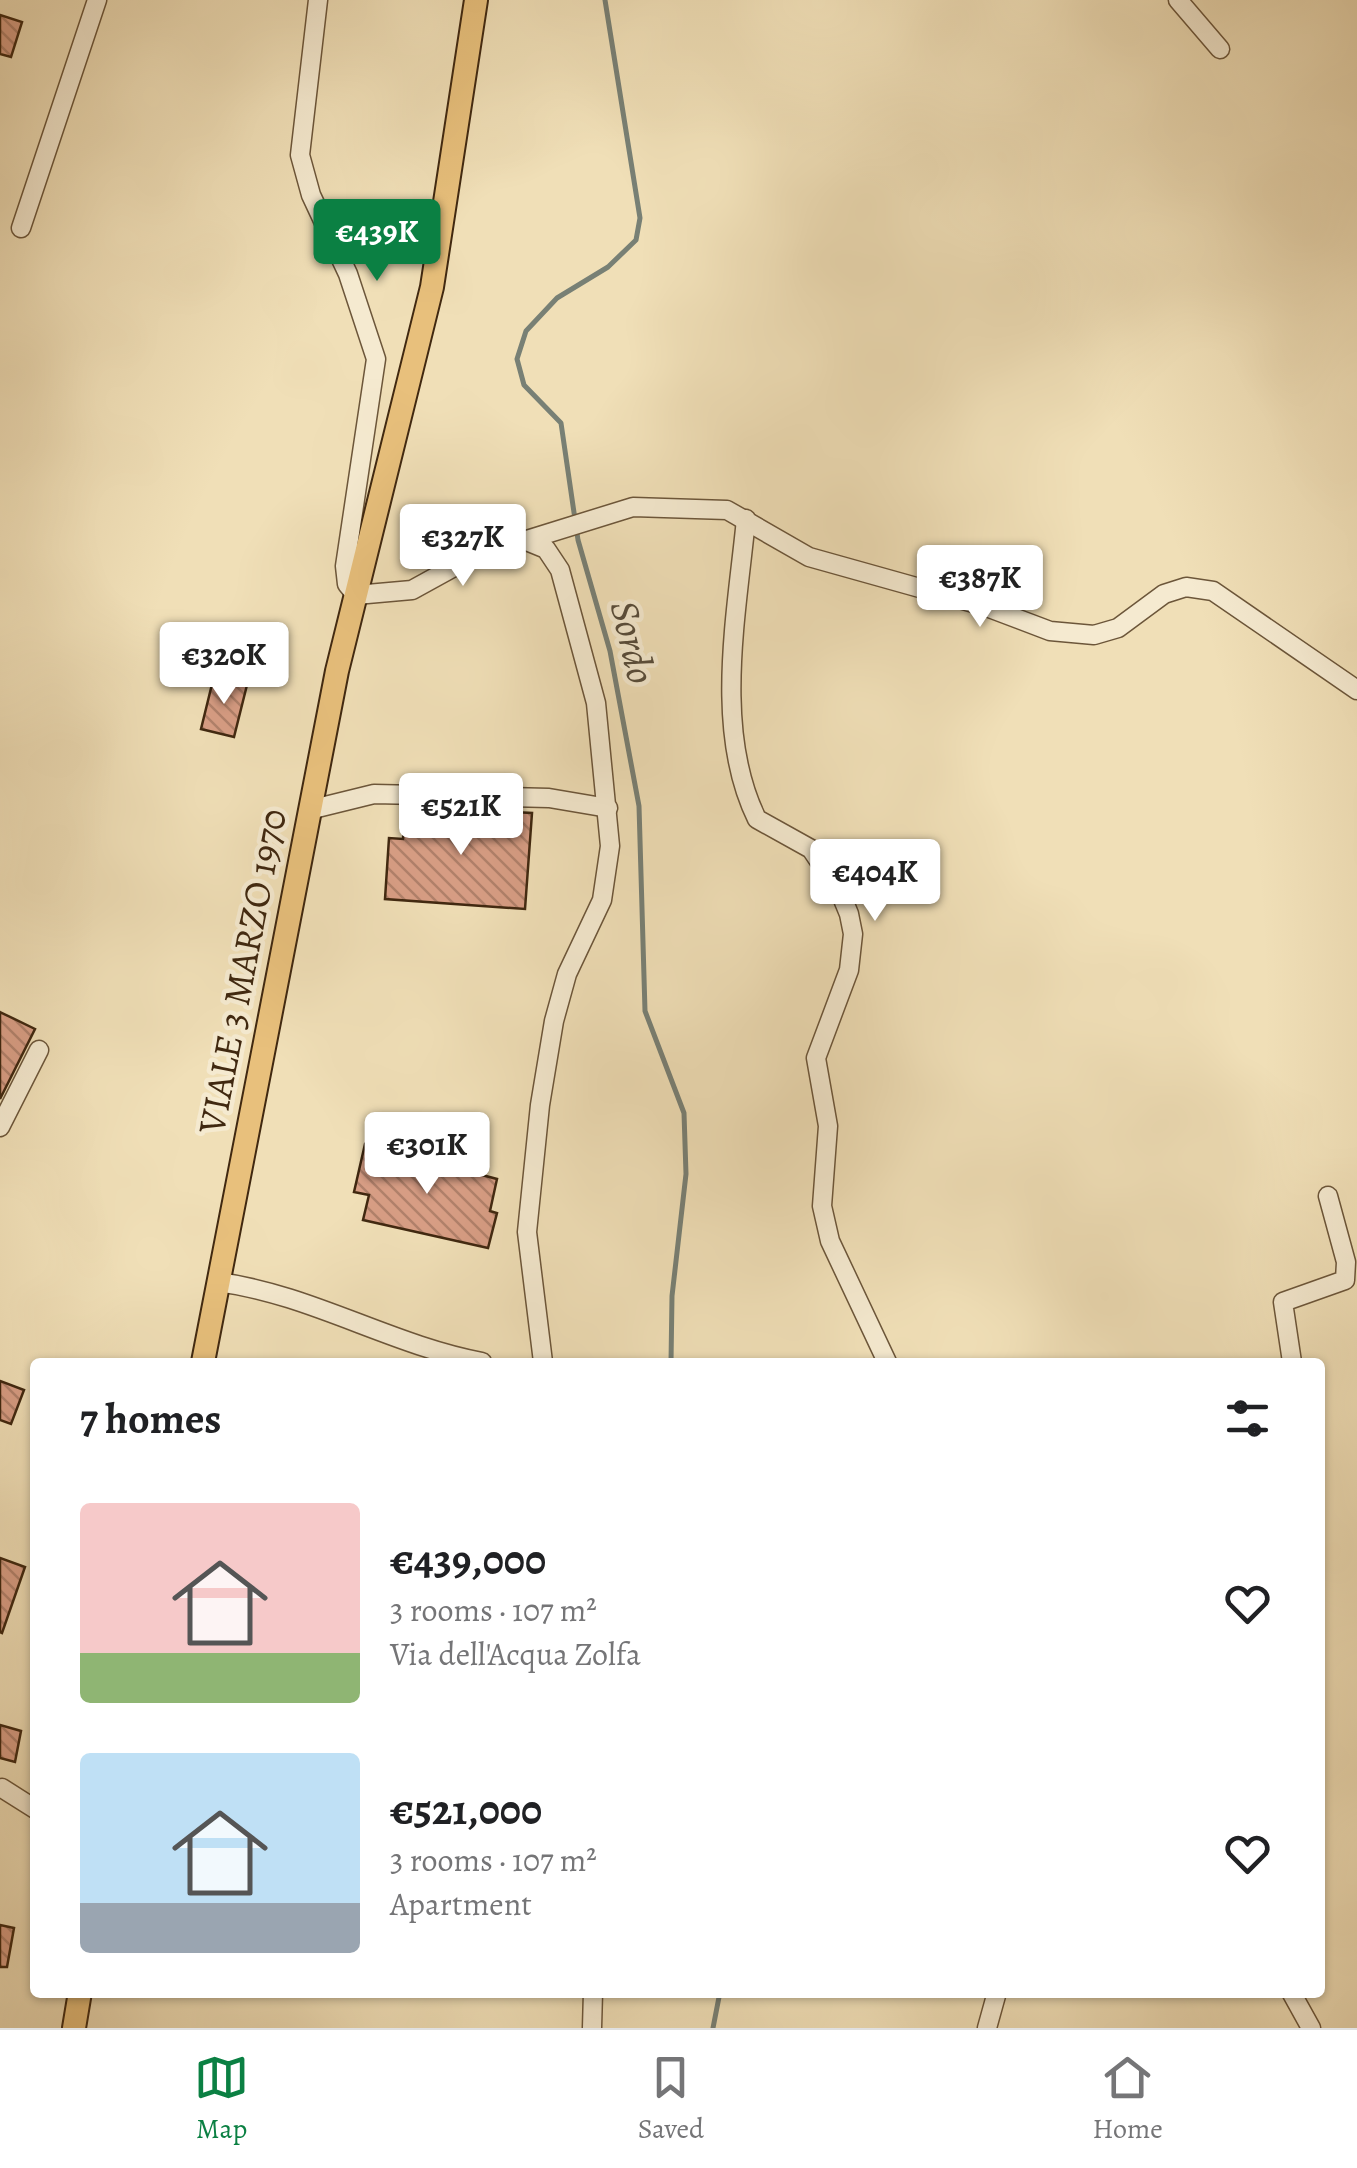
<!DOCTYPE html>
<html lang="en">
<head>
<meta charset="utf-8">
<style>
	body { margin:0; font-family:Alegreya,serif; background:#f6f6f6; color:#202124; height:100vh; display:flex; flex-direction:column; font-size:38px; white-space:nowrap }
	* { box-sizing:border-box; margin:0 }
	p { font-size:32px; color:#757577 }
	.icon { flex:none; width:55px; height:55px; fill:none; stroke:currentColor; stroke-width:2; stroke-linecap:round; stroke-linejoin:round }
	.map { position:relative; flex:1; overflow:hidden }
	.panel { position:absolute; left:30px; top:1358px; width:1295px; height:640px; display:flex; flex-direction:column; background:#fff; border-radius:10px; box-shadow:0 2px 8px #0004 }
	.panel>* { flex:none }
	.price { position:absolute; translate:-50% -85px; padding:0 22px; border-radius:10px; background:#fff; color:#222; font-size:32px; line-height:65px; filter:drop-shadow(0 2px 5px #0008) }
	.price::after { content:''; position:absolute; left:50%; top:60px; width:30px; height:22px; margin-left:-15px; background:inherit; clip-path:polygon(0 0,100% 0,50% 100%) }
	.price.active { background:#0b8043; color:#fff }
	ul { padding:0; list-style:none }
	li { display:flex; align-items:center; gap:30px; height:250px; padding:0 50px }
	li span { display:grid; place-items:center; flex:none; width:280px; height:200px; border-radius:10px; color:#555 }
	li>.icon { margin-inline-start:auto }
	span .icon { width:120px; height:120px; fill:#fffc; stroke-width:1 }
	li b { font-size:42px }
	h2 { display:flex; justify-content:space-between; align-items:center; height:120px; padding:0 50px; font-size:42px }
	.tab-bar { display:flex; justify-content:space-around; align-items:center; height:140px; border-top:2px solid #e0e0e0; background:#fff; font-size:28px; color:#757577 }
	.tab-bar a { display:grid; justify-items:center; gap:5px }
	.tab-bar .active { color:#0b8043 }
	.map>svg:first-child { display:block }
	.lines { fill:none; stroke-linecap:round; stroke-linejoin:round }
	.stream { stroke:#788075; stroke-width:5 }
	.building { fill:url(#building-back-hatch); stroke:#402810; stroke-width:2.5 }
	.minor-casing { stroke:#6c563a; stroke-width:21 }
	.major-casing { stroke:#402810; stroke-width:26 }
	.minor { stroke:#f5ead0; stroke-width:18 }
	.major { stroke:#e8c07c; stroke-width:22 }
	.labels { text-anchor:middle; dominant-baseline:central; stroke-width:9; stroke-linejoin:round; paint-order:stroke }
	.street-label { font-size:38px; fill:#402810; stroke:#f5ead0 }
	.water-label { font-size:40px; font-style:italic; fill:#574c3a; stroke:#f5ead0 }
</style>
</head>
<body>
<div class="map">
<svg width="1357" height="2028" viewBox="0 0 1357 2028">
	<defs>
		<pattern id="building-back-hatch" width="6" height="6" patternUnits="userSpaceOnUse" patternTransform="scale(2.5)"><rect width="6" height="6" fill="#d89e85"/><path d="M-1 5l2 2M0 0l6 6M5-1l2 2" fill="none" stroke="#b1816b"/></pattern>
	</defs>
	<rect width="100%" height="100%" fill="#f0dfb7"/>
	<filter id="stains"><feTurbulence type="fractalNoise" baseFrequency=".002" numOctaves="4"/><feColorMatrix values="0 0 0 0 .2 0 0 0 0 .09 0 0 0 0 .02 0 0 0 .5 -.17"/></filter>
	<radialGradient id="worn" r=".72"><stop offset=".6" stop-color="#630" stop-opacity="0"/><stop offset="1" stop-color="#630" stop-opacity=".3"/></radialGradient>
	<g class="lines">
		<g class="stream">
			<path d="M605,0L640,218L636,240L608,267L557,298L526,331L517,359L524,385L561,423L578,540L610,651L639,806L645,1011L684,1113L686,1174L672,1296L671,1362"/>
			<path d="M713,2028L720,1992"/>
		</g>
	</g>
	<g class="building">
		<path d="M0,15L22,22L11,57L0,54Z"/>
		<path d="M214,676L247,685L234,737L201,729Z"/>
		<path d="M405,807L532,813L525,909L385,899L389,838L403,839Z"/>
		<path d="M0,1012L35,1029L0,1099Z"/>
		<path d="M365,1144L497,1179L490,1211L497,1213L488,1248L363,1220L369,1195L354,1192Z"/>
		<path d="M0,1381L24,1390L11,1424L0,1420Z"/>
		<path d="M0,1558L25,1567L2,1633L0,1632Z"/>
		<path d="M0,1725L21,1731L15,1762L0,1758Z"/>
		<path d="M0,1925L14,1928L7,1967H0Z"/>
	</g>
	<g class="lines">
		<g class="minor-casing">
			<g id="minor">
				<path d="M318,0L300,155L311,195L348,274L376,359L345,566L347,584L356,595L412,590L472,557L633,507L727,510L809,557L984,606L1050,631L1094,635L1118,628L1164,594L1186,587L1213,591L1357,690"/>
				<path d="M1178,0L1220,49"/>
				<path d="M21,228L97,0"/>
				<path d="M746,519C737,613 713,730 757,819L811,849L840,892L849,914L853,934L849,970L816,1058L828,1126L822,1206L830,1241L887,1362"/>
				<path d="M524,540L546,549L560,570L596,703L610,846L602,900L567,974L554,1021L540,1105L527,1232L543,1362"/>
				<path d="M309,810L374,794L549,798L608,808"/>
				<path d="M0,1127L39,1050"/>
				<path d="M218,1282C310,1294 391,1345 482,1362"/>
				<path d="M1292,1362L1283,1302L1345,1280L1346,1262L1328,1196"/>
				<path d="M2,1788L35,1809"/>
				<path d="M1291,1992L1311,2028"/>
				<path d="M592,2028L593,1992"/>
				<path d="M987,2028L997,1992"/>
			</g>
		</g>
		<g class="major-casing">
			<g id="major">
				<path d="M203,1362L337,671L432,287L476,0"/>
				<path d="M74,2028L80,1992"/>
			</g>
		</g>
		<use href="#minor" class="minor"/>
		<use href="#major" class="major"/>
	</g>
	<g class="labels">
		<g class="street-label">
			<text transform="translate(242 971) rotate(-79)">VIALE 3 MARZO 1970</text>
		</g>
		<g class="water-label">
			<text transform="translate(633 642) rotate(77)">Sordo</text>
		</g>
	</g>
	<rect width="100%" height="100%" filter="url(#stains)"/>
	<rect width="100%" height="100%" fill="url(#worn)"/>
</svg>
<b class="price active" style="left:377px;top:284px">€439K</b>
<b class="price" style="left:463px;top:589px">€327K</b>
<b class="price" style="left:980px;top:630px">€387K</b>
<b class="price" style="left:224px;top:707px">€320K</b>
<b class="price" style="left:461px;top:858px">€521K</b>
<b class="price" style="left:875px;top:924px">€404K</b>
<b class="price" style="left:427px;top:1197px">€301K</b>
<section class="panel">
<h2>7 homes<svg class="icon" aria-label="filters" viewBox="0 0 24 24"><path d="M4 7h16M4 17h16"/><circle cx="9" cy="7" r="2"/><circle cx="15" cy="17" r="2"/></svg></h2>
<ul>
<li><span style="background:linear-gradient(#f6c9c9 75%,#8fb573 0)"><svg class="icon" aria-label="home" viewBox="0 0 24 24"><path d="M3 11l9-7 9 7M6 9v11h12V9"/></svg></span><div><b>€439,000</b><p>3 rooms · 107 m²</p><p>Via dell'Acqua Zolfa</p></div><svg class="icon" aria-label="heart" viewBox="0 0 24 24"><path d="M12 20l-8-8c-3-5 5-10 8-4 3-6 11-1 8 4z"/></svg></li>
<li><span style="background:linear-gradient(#bfe0f5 75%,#9aa5b1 0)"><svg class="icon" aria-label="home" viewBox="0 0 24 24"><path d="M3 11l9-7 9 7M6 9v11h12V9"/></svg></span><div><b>€521,000</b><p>3 rooms · 107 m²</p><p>Apartment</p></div><svg class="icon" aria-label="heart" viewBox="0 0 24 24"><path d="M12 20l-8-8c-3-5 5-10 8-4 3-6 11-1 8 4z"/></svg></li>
</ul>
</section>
</div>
<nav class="tab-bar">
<a class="active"><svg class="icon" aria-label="map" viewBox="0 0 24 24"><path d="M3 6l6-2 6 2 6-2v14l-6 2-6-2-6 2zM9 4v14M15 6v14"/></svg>Map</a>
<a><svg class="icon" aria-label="saved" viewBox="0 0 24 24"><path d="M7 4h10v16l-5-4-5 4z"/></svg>Saved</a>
<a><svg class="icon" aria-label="home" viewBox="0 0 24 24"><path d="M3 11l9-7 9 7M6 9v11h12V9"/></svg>Home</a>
</nav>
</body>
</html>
